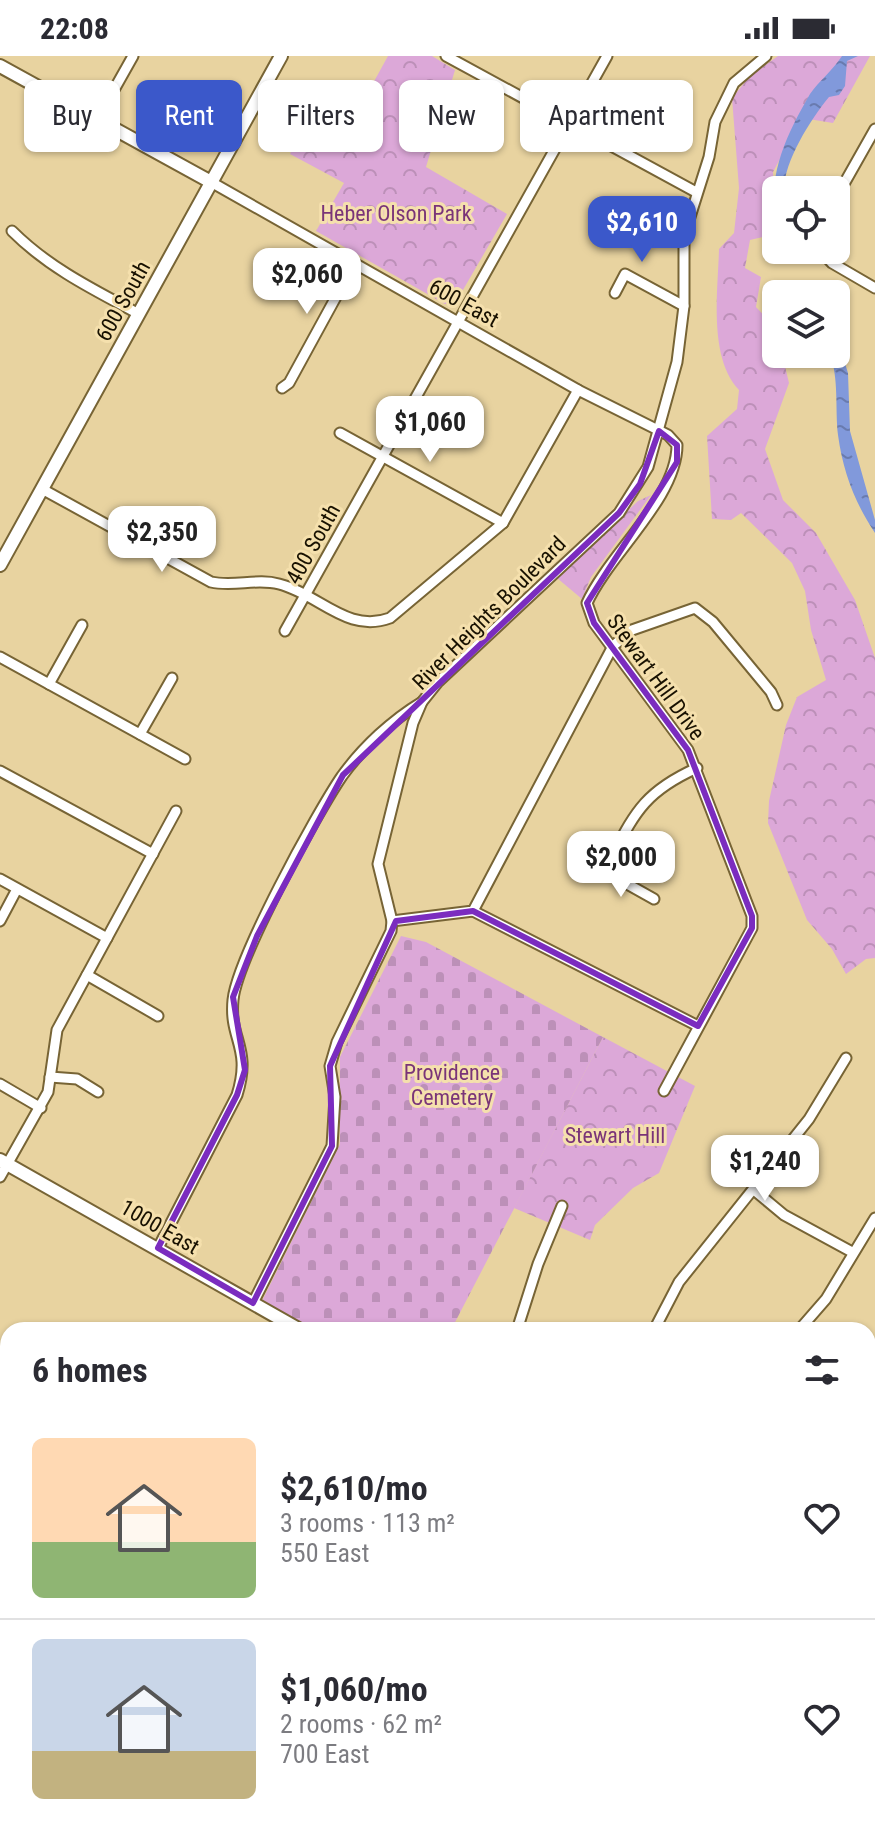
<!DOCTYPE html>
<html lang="en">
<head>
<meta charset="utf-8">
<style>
	body { margin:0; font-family:"Roboto Condensed",sans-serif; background:#f2f2f3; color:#2b2b33; height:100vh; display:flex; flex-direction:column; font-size:30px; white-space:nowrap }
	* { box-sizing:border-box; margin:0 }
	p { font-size:26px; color:#7c7c81 }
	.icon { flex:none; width:44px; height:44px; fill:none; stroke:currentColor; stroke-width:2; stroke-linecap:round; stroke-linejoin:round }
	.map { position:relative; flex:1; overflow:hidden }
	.panel { position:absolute; left:0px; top:1266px; width:876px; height:514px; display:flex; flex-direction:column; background:#fff; border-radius:24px 24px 0 0; box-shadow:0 2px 6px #0004 }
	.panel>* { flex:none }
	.hud { position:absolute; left:24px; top:24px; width:828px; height:72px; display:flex; gap:16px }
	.buttons { position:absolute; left:762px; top:120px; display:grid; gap:16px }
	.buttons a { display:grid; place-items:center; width:88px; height:88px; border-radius:12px; background:#fff; box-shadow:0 2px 6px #0004; font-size:40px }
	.price { position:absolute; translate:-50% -68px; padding:0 18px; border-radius:16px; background:#fff; color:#222; font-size:26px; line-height:52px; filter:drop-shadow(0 2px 4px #0008) }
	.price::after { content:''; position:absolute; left:50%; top:48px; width:24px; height:18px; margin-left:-12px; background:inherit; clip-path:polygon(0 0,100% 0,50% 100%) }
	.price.on { background:#3b58ca; color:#fff }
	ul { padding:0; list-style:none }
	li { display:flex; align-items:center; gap:24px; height:200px; padding:0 32px }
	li+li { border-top:2px solid #e1e1e2 }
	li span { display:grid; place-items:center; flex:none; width:224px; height:160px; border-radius:12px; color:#555 }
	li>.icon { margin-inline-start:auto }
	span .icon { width:96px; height:96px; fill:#fffc; stroke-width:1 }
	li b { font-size:34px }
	h2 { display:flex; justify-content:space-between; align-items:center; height:96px; padding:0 32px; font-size:34px }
	.chip { padding:0 28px; border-radius:12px; background:#fff; box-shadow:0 2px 6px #0004; font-size:28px; line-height:72px }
	.chip.on { background:#3b58ca; color:#fff }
	.status { display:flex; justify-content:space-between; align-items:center; height:56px; padding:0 40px; background:#fff; direction:ltr }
	.status svg { height:22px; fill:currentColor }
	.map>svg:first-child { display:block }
	.forest { fill:url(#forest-crowns) }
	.cemetery { fill:url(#cemetery-stones) }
	.water { fill:url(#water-ripples) }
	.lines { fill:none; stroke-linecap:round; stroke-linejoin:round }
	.street-casing { stroke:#776435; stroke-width:13 }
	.secondary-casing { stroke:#776435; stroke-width:16 }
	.street { stroke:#fff; stroke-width:9 }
	.secondary { stroke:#fff; stroke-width:12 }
	.marked { fill:none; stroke:#7b2cbf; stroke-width:6; stroke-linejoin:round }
	.labels { text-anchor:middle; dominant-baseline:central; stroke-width:6; stroke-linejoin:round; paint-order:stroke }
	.park-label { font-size:22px; fill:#7a3478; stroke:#f5e0ad }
	.street-label { font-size:22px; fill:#181101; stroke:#f5e0ad }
</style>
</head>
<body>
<div class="status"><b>22:08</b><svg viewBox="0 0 49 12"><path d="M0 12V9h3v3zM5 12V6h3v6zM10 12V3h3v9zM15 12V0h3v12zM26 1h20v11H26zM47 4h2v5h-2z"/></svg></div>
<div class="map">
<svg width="875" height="1779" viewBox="0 0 875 1779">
	<defs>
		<pattern id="forest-crowns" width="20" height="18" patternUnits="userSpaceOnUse" patternTransform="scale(2)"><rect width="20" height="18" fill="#dca8d8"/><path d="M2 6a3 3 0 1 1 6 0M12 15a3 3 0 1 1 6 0" fill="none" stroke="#bc90b8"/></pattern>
		<pattern id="cemetery-stones" width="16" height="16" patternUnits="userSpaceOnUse" patternTransform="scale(2)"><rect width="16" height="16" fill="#dca8d8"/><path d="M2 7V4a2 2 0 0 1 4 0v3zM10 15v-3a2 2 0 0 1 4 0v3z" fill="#bc90b8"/></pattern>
		<pattern id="water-ripples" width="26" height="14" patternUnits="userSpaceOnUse" patternTransform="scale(2)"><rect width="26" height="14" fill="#8199db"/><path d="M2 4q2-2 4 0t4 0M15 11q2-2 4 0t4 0" fill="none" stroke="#697baf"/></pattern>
	</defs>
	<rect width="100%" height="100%" fill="#e8d3a0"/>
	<g class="forest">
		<path d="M388,0H432L455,14L426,111L507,158L456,246L445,248L316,175L344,127L290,98L302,72L339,89Z"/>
		<path d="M778,0H870L833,67L802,62L773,116L776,178L750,184L745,212L761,221L756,251L776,272V298H782L789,327L765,393L783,444L816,477L855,544L875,602V902L866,903L846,918L832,893L807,864L768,767L769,745L786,669L797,641L826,624L811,574L805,535L792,507L741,457L731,464L712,463L707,380L737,353L739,334C708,301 718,235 719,193L734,177L739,132L732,42L750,20Z"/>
		<path d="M651,439L591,521L582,543L557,522L638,445Z"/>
		<path d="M603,981L695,1030L659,1117L633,1132L595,1169L590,1184L514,1152Z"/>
	</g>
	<path class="cemetery" d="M401,880L426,886L603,981L451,1274H314L262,1245L340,1088V1001Z"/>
	<g class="water">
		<path d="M842,0H858L847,5L845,30L839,39L829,41C811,63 784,105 784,134H776V161C767,118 788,76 810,38C819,25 833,14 842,0Z"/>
		<path d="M836,279L848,317L850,375L875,464V477C855,447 843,416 838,379C835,352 839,323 830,298H836Z"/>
	</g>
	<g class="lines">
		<g class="street-casing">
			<g id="street">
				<path d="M446,0L696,136"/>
				<path d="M97,64L133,0"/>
				<path d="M211,126L578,334L668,379L677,389C677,442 609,498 587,547L594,567L688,694L752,860V872L664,1035"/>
				<path d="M836,142L875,73"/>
				<path d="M12,175C49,212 94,234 139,258"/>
				<path d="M820,194L832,207L875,232"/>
				<path d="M615,237L625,218L684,250"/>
				<path d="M282,332L289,327L354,208"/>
				<path d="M340,377L503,467"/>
				<path d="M42,433L211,526C234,531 257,522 279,528C319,538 347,578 390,562L503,467L578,334"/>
				<path d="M285,575L607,0"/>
				<path d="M0,601L185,703"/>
				<path d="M49,628L82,569"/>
				<path d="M140,678L172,622"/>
				<path d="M0,715L153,798"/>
				<path d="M0,823L107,882"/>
				<path d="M654,843L604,815C633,762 639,738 697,712"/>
				<path d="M473,855L698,970"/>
				<path d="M0,865L17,833"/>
				<path d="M392,865L473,855L613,590L632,574L695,552L713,566L771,636L777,649"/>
				<path d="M87,919L158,960"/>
				<path d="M50,1021L77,1023L98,1036"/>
				<path d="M0,1028L41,1052"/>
				<path d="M0,1121L48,1036L57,974L176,755"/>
				<path d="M754,1134L784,1159L852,1196"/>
				<path d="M158,1192L237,1039C252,991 229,984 233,944C237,903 316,758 342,720C363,691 392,664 422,646"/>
				<path d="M253,1247L332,1090L335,1041L330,1010L337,986L391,875L392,865L378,808L413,667L422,646L438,626L619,457L648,411L677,306L684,250V180L709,101L715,66L734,27L766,0"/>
				<path d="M517,1274L538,1208L562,1150"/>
				<path d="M654,1274L679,1226L809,1063L846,1002"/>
				<path d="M799,1274L826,1243L875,1162"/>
				<path d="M868,1757L875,1752"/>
				<path d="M736,1779L738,1772"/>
			</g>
		</g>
		<g class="secondary-casing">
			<g id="secondary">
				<path d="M0,10L211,126"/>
				<path d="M0,509L281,0"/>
				<path d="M0,1104L300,1274"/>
				<path d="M868,1312L875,1307"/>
				<path d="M662,1779V1772"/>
			</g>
		</g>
		<use href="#street" class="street"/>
		<use href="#secondary" class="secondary"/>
	</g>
	<path class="marked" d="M659,375L677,389V406L587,547L594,567L688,694L752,860V872L698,970L473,855L396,865L330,1010L332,1090L253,1247L158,1192L237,1039L245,1014L233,941L257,880L343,719L619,457L640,428Z"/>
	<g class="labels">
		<g class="park-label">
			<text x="396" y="157">Heber Olson Park</text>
			<text x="452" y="1016">Providence<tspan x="452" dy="25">Cemetery</tspan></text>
			<text x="615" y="1079">Stewart Hill</text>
		</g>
		<g class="street-label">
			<text transform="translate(123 245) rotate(-61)">600 South</text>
			<text transform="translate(464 247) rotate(29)">600 East</text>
			<text transform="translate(313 488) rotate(-61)">400 South</text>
			<text transform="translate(489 557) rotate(-45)">River Heights Boulevard</text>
			<text transform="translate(656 621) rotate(54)">Stewart Hill Drive</text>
			<text transform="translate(160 1171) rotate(30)">1000 East</text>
		</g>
	</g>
</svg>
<div class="buttons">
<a><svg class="icon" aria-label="locate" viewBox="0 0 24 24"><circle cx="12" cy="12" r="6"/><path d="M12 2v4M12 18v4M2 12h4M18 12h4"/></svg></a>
<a><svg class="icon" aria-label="layers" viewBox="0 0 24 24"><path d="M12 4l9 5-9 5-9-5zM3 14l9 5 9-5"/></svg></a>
</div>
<b class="price on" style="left:642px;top:208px">$2,610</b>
<b class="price" style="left:307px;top:260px">$2,060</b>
<b class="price" style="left:430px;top:408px">$1,060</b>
<b class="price" style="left:162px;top:518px">$2,350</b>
<b class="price" style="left:621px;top:843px">$2,000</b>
<b class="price" style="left:765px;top:1147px">$1,240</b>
<div class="hud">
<a class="chip">Buy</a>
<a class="chip on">Rent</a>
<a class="chip">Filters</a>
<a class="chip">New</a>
<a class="chip">Apartment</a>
</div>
<section class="panel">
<h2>6 homes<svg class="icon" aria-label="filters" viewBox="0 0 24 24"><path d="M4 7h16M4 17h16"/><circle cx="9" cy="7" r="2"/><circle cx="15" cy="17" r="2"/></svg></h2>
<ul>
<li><span style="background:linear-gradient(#ffd9b3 65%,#8fb573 0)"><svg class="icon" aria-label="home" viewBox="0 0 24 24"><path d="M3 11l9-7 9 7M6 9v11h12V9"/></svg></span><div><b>$2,610/mo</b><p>3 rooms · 113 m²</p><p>550 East</p></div><svg class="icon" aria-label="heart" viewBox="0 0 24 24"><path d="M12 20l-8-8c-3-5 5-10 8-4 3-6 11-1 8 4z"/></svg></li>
<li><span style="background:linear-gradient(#c9d6e8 70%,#c2b280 0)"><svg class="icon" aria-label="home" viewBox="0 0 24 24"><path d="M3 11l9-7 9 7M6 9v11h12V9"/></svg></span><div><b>$1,060/mo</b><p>2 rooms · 62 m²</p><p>700 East</p></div><svg class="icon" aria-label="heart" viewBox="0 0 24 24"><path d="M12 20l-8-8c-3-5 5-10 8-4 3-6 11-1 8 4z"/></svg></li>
</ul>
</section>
</div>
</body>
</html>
